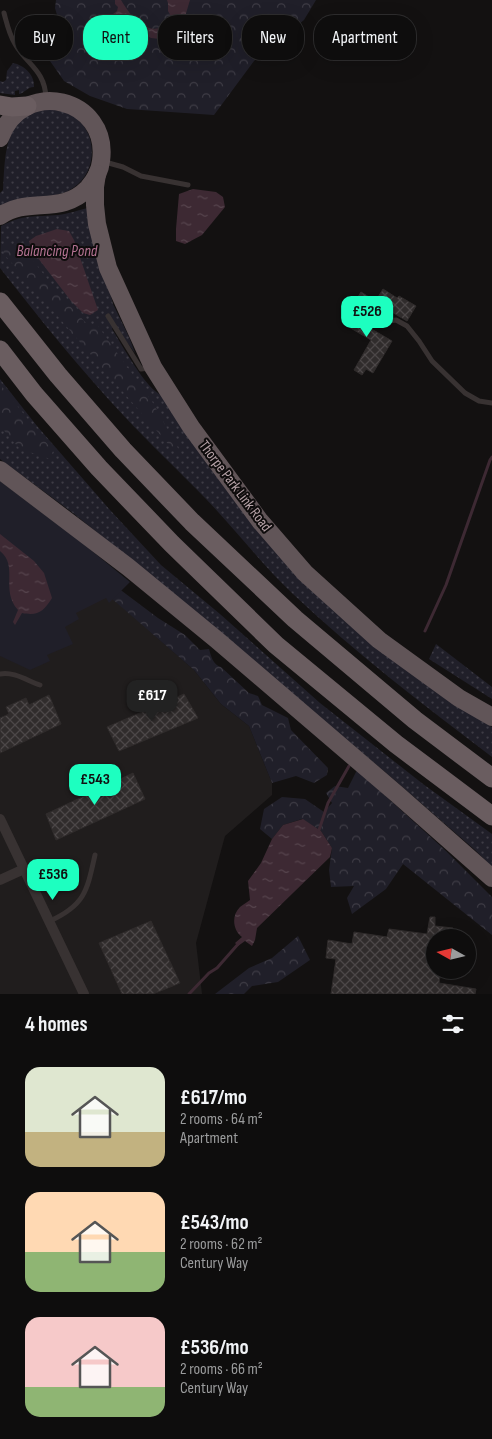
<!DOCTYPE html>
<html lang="en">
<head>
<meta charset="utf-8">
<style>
	body { margin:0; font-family:"Sofia Sans Condensed",sans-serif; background:#171616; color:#f1f3f6; height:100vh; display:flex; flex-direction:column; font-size:19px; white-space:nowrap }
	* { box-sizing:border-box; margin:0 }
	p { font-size:16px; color:#9b9c9d }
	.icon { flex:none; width:28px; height:28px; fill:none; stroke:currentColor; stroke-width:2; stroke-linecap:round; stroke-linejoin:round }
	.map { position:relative; height:994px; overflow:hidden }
	.panel { display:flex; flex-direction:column; background:#0e0d0d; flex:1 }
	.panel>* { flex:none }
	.banner { position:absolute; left:15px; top:15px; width:462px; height:45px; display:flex; gap:10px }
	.needle { width:32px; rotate:278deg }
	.buttons { position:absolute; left:426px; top:929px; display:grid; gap:10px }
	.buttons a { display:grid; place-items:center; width:50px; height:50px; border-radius:50%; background:#0e0d0d; box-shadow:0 5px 20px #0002,0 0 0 1px #2e2d2e; font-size:25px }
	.price { position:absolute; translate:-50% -42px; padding:0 11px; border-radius:10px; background:#1dffc0; color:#111; font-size:16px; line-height:32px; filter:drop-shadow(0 1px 2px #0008) }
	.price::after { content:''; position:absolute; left:50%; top:30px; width:15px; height:11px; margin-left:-8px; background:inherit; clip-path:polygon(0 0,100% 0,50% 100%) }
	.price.on { background:#222; color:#fff }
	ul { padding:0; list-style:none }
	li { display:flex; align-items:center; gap:15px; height:125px; padding:0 25px }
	li span { display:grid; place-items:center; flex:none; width:140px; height:100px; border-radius:15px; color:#555 }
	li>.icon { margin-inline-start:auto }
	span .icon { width:60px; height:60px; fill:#fffc; stroke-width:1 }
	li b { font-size:21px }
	h2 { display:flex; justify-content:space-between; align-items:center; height:60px; padding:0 25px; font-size:21px }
	.pill { padding:0 18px; border-radius:20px; background:#0e0d0d; box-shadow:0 5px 20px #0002,0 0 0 1px #2e2d2e; font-size:18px; line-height:45px }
	.pill.on { background:#1dffc0; color:#111 }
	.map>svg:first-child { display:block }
	.built { fill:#201d1d }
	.grass { fill:url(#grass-dots) }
	.forest { fill:url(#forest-crowns) }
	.park { fill:#201f29 }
	.water { fill:url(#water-ripples) }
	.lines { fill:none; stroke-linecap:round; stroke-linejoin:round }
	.stream { stroke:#3d2933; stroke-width:3 }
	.building { fill:url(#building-cross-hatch); stroke:#2f2b2b }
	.service { stroke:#383232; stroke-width:5 }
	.minor { stroke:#383232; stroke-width:10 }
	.trunk { stroke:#615558; stroke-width:18 }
	.motorway { stroke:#6a5d60; stroke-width:19 }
	.labels { text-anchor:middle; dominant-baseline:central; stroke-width:4; stroke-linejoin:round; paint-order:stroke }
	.street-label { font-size:15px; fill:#b5a1a6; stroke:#0e0c0c }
	.water-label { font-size:16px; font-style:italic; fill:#b57393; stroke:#0e0c0c }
</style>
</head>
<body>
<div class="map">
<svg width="492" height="994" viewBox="0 0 492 994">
	<defs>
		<pattern id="grass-dots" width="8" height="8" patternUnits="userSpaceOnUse" patternTransform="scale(1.25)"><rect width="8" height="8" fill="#201f29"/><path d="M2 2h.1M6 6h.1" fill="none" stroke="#3e3c45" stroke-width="1.8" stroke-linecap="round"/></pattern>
		<pattern id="forest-crowns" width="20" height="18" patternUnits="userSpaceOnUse" patternTransform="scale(1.25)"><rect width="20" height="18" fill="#201f29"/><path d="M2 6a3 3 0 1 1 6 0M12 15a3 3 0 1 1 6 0" fill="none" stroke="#3e3c45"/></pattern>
		<pattern id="water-ripples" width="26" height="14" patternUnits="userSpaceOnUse" patternTransform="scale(1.25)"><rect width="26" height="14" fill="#3d2933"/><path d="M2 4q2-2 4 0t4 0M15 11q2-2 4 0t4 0" fill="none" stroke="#57454e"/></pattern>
		<pattern id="building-cross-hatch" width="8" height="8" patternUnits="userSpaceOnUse" patternTransform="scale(1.25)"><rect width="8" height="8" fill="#302c2c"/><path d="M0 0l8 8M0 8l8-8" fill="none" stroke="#4c4748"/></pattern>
	</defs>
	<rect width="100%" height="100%" fill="#131111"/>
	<path class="built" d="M96,584L194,670L221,704L249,726L272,783V795L225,836L196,943L202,994H0V640Z"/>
	<g class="grass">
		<path d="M13,63C24,65 35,75 34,87C27,87 25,93 19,94V90L15,91V95L0,93V81L3,82L6,80L7,71Z"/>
		<path d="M45,109C56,110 66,110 75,117C100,136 97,177 68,191C57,196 45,196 34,198C22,200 11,204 0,207V193L3,190C5,163 3,128 30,113C35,111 40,110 45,109Z"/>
		<path d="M88,208L113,304L129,337L135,353L114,325L112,329C123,346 145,389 163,396L376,646C413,676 451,703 492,727V757C424,705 355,653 293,594C262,565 236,530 206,499C179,471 150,444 124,416C80,369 39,318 0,268L1,226C24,214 34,217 58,215C68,214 79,210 88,208Z"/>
		<path d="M0,379L37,426L110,510L161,565L220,614L320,703L423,784L492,834V867L475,850L391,777L156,580L73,513L0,459Z"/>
		<path d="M436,644L492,687V699L429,659Z"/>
	</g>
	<g class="forest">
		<path d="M56,0H316L304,20L254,61L214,115L127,109L90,96L64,81L50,61L64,39L55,8Z"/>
		<path d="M17,244L25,250L55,289L85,322L98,326L153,403L179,450L175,452L3,253L4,245Z"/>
		<path d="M0,384L53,451L50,459L20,449L0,426Z"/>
		<path d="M0,488L110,582L158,618L185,635L200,650L209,649C211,656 213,665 221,667L249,693L258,696L262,705L288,718L291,730L328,768L327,775L314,783L296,776L272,783L249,726L221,704L194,670L103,591Z"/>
		<path d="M357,770L446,851L492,897V935L403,864L386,889L352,914L347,898L354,886L331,887L329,870L332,848L321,831L302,819L283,825L272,839L260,829L264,809L282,797L305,799L324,812L332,803L326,793L335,786L348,788Z"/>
		<path d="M298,936L310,960L278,982L252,986L244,994H215L249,968L272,958Z"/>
	</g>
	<path class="park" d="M0,481L81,542L130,582L109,603L106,598L76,613L79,619L65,627L73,644L47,655L50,661L30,670L0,656Z"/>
	<g class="water">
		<path d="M115,0H121C132,19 153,43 172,18L168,11V3L167,0H190L184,20L182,33L185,40V48L182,49H180L177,42L174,39L168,38L160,39L151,38L144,34L128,31C122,23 116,25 113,14L117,11L118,7L115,4Z"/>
		<path d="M193,189L216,192L223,197L225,207L202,235L185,244L176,241V229L179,194Z"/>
		<path d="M57,229L69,231L74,240L98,310L90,315L83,313L71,301L31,249L29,241L36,236Z"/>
		<path d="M0,534L34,561L44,573L52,598C43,612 38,616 22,613L15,625L13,622L18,610C0,590 19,566 0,551Z"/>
		<path d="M303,819L321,831L332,848L330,857L257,928L255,940L252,946L245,941L238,946L235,943L242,937C233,930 231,916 240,907C243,905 247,902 250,900L248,881L261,863L272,839L283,825Z"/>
	</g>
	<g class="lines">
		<g class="stream">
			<path d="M425,631L446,585L490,460L492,457"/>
			<path d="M319,830L328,803L349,766"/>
			<path d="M189,994L209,973L217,968L239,943"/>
		</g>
	</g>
	<g class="building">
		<path d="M383,289L397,298L399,296L416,306L407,321L375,302Z"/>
		<path d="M361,292L369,297L356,320L392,341L373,373L366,369L362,375L354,370L371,340L342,323Z"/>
		<path d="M184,694L198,718L119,751L107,727Z"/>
		<path d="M49,695L61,724L0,753V718L9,714L6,707L26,698L29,705Z"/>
		<path d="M133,773L145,799L56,840L46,814Z"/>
		<path d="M430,917H435V926L453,928L451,938H435V970H441L439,983L476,989L475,994H331L336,959L326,958L328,940L352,944L354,932L387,937L389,929L427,934Z"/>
		<path d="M151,921L180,983L153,994H122L99,943Z"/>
	</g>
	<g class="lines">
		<g class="service">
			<path d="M4,13C7,24 9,34 15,44C27,65 45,70 46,98"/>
			<path d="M105,162L123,167L141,176L188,185"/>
			<path d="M108,316L141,369L150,368"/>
			<path d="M383,322L396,320L407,326L419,341L432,361L465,393L479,401L492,403"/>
			<path d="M0,674C13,671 28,681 40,685"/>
			<path d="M50,921C85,905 87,891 95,855"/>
		</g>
		<g class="minor">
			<path d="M0,819L84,994"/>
			<path d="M0,880L24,869"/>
		</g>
		<g class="trunk">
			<path d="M0,138C23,76 110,98 101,161C100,171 95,180 88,188C61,216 28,196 0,216"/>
			<path d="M97,174L95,187V205L97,224L108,268L153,367L191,427L260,521L305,573L379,640L459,698L492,717"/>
			<path d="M0,470L128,567L217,640L398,795L492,878"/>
		</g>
		<g class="motorway">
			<path d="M0,105L12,107L27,106"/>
			<path d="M0,302L58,375L123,450L192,522L295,619L415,720L492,778"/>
			<path d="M0,350L34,394L99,468L172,544L276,645L396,744L492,816"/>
		</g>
	</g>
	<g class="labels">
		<g class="street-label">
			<text transform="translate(235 486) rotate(53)">Thorpe Park Link Road</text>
		</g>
		<g class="water-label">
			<text x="57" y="251">Balancing Pond</text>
		</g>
	</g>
</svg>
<div class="buttons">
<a><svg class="needle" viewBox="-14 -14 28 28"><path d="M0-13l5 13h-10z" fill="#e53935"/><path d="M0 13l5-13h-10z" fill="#9b9c9d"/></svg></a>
</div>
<b class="price" style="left:367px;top:338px">£526</b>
<b class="price on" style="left:152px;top:722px">£617</b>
<b class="price" style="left:95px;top:806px">£543</b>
<b class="price" style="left:53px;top:901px">£536</b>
<div class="banner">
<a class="pill">Buy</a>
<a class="pill on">Rent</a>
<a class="pill">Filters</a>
<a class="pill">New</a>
<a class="pill">Apartment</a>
</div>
</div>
<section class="panel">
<h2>4 homes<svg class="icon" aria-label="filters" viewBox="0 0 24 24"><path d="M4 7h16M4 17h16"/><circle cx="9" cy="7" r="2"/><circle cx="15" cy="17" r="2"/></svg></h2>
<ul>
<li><span style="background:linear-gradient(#dfe7d0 65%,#c2b280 0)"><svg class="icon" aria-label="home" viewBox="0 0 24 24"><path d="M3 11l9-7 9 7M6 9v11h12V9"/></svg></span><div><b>£617/mo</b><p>2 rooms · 64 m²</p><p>Apartment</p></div></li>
<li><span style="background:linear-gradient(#ffd9b3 60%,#8fb573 0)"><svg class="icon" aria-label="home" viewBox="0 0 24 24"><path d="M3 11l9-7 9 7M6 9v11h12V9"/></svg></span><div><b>£543/mo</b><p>2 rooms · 62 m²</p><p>Century Way</p></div></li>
<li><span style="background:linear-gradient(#f6c9c9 70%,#8fb573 0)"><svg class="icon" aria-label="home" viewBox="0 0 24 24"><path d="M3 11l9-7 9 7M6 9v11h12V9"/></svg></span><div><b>£536/mo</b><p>2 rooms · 66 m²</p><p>Century Way</p></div></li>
</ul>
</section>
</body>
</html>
